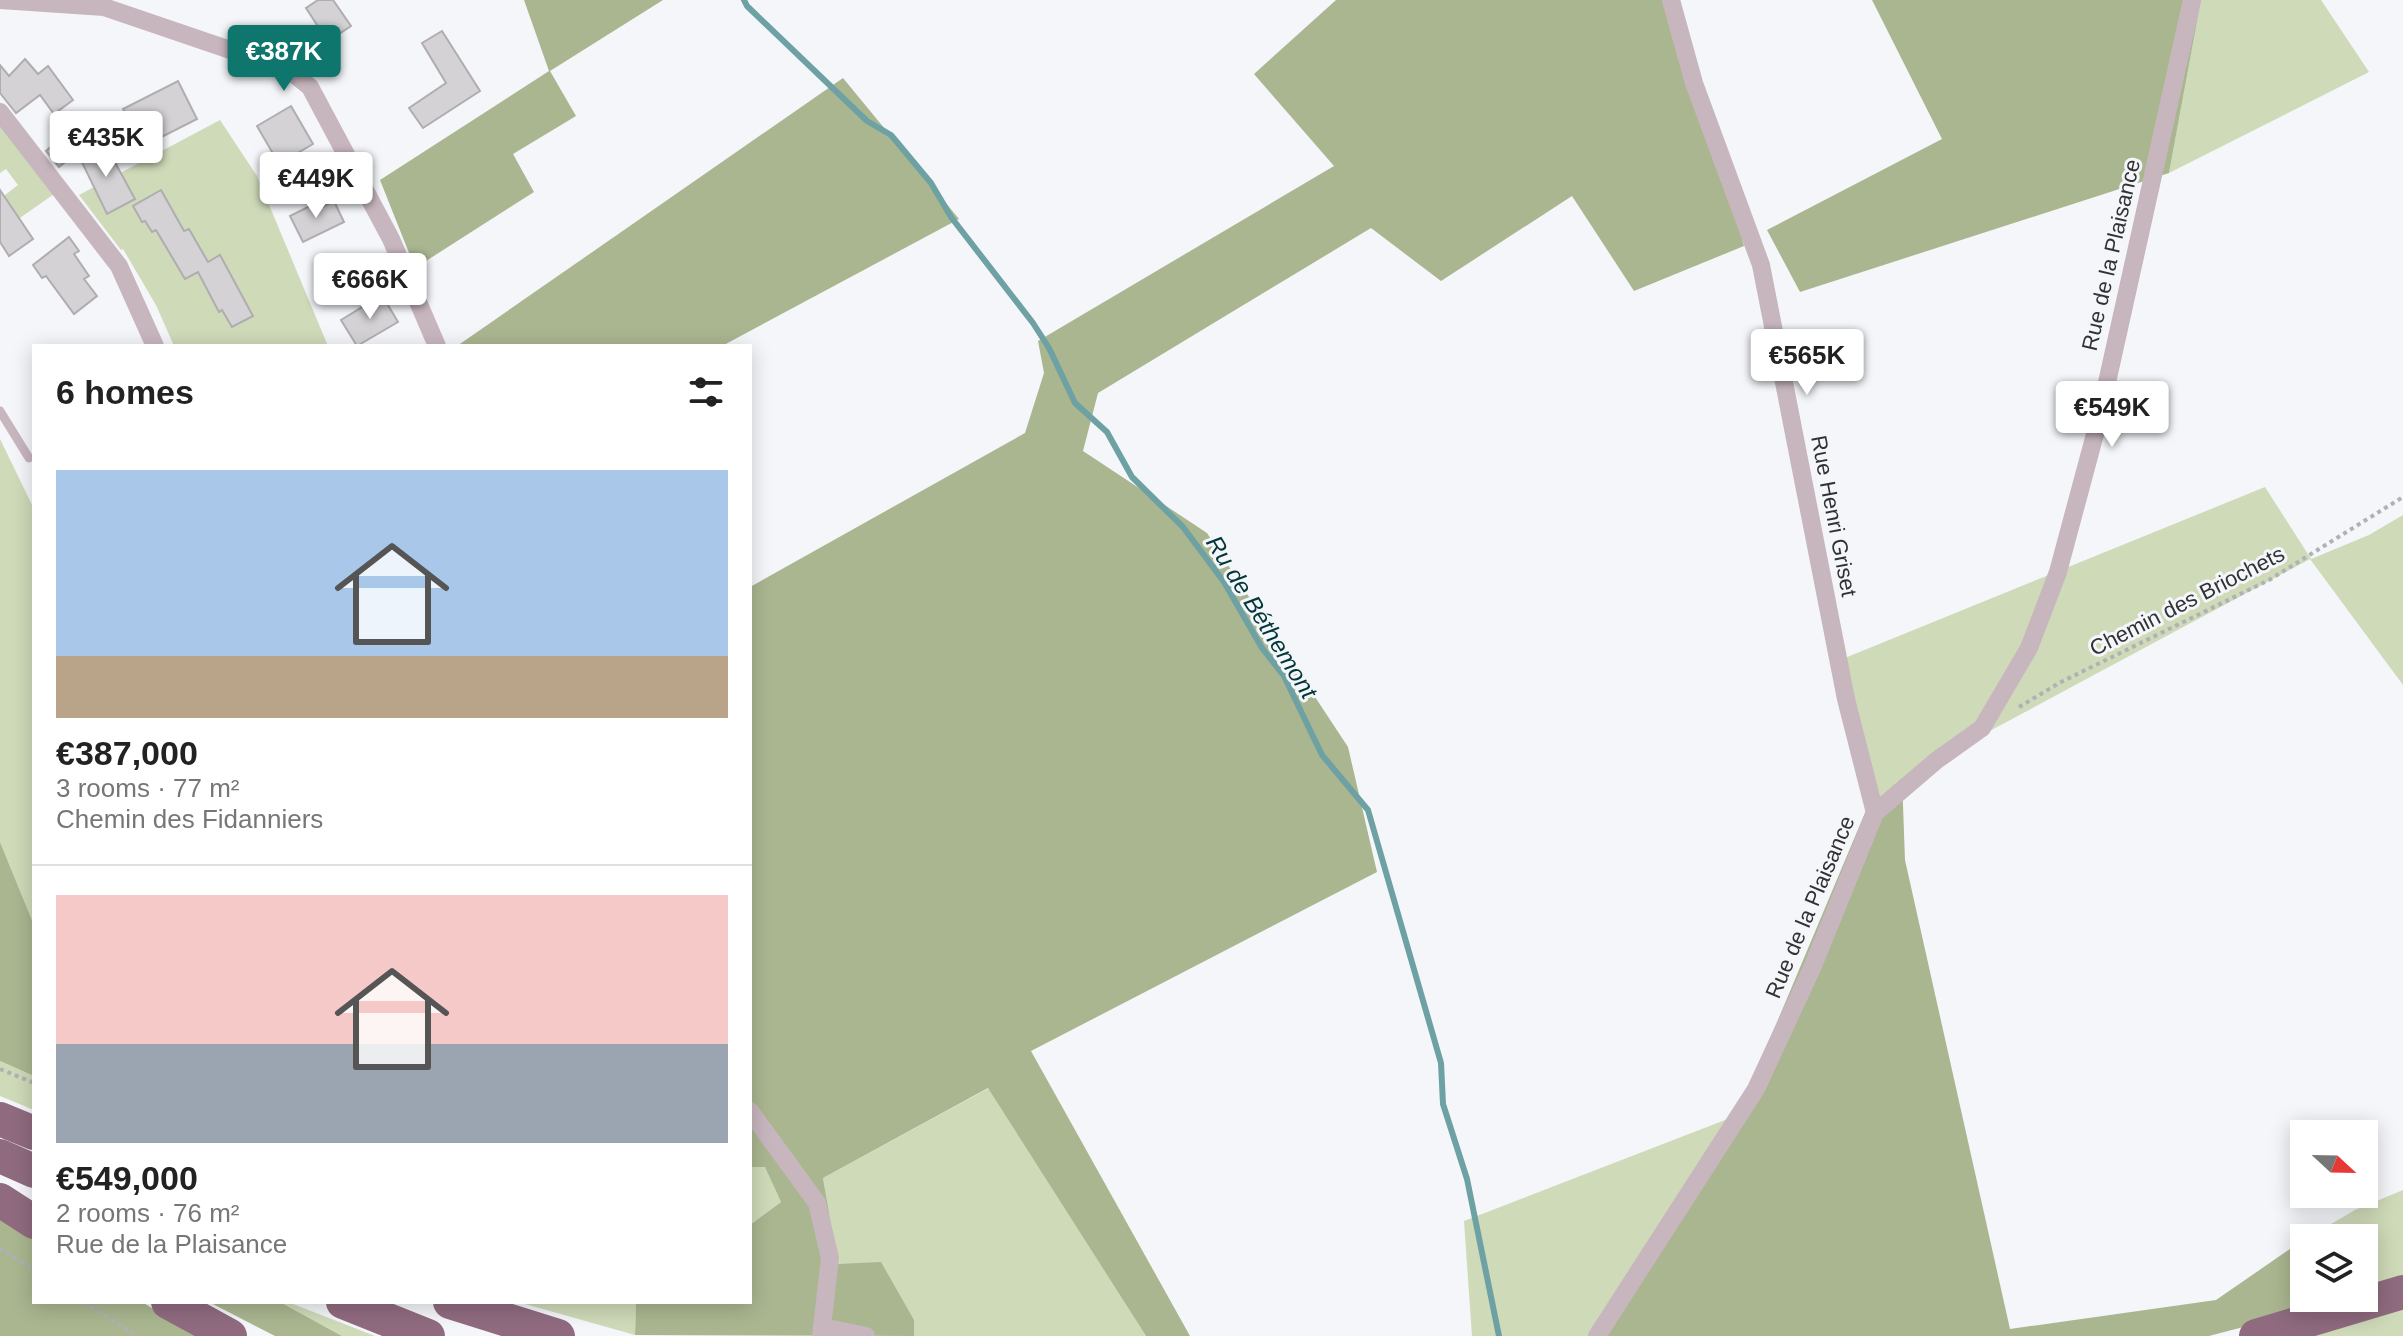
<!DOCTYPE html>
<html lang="en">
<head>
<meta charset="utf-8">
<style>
	body { margin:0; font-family:Arial,sans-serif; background:#f6f6f6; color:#222; height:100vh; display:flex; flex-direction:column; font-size:30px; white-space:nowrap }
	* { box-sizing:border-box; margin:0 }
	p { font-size:26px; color:#767676 }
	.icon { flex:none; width:44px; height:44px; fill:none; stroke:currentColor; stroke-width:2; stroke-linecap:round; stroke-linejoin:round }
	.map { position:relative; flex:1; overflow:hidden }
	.side { position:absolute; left:32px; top:344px; width:720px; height:960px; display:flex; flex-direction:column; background:#fff; border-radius:0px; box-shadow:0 4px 20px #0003 }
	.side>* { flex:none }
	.needle { width:52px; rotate:112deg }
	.controls { position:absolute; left:2290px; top:1120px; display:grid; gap:16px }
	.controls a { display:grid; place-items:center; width:88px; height:88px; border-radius:0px; background:#fff; box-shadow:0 4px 20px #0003; font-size:40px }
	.price { position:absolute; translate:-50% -68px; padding:0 18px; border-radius:8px; background:#fff; color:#222; font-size:26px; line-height:52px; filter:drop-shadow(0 2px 4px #0008) }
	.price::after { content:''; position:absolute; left:50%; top:48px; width:24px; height:18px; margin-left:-12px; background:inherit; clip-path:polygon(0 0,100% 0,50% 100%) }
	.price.selected { background:#0f766e; color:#fff }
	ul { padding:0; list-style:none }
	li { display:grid; align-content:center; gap:16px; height:424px; padding:0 24px }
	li+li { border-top:2px solid #e0e0e0 }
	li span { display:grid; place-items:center; height:248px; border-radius:0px; color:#555 }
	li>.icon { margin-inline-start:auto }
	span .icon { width:144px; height:144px; fill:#fffc; stroke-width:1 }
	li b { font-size:34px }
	h2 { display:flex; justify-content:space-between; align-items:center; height:96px; padding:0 24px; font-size:34px }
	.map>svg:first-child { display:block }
	.green { fill:#cfdab9; fill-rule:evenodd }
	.forest { fill:#aab690 }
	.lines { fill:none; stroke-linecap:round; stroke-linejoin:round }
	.stream { stroke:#6ea1a3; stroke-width:6 }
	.building { fill:#d5d2d5; stroke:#afadb0; stroke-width:2 }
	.path { stroke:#afb1b4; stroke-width:4; stroke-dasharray:4 4; stroke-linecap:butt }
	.service { stroke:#c8b6bf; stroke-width:9 }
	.minor { stroke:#c8b6bf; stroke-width:18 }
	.motorway { stroke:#906b7f; stroke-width:34 }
	.labels { text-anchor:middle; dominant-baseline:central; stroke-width:6; stroke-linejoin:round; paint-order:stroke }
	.street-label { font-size:22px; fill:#313233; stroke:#f4f6fa }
	.water-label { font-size:24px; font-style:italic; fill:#023739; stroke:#f4f6fa }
</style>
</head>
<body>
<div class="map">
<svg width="2403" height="1336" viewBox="0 0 2403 1336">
	<rect width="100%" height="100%" fill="#f4f6fa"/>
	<g class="green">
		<path d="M2201,0H2321L2369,72L2169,173Z"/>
		<path d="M220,120L257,176L328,346H174L156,305L123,249L121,250L79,195ZM189,229L210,265L185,279L164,242ZM235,283L253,316L232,327L222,310L219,311L211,297Z"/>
		<path d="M0,126L54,194L0,232V199L18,185L6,169L0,173Z"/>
		<path d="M0,439L34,509V925L0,842Z"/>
		<path d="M2265,487L2311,559L2369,535L2403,515V685L2310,559L1902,778L1867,808L1835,662Z"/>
		<path d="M0,1061L34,1076V1110L0,1096Z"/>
		<path d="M989,1088L1146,1336H914V1320L838,1264L823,1178Z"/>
		<path d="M1738,1115L1589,1336H1472L1464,1221Z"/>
		<path d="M765,1166L781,1202L750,1225V1167Z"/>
		<path d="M2403,1190V1277L2364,1291V1238H2307L2355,1210Z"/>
		<path d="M2403,1301V1336H2288Z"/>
		<path d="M280,1302H288L375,1336H342Z"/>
		<path d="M518,1302H636L635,1335Z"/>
	</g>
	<g class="forest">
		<path d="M524,0H663L550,71L576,116L513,154L534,192L415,268L380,180L549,71Z"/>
		<path d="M1336,0H1662L1681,18L1744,246L1634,291L1572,196L1441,281L1371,228L1098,393L1083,451L1207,533L1348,747L1377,872L1031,1051L1190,1336H1146L988,1088L823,1178L838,1264L881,1262L914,1320V1336L635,1335L636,1302H750V1225L781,1202L765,1167H750V587L1025,433L1044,373L1038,341L1334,166L1254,74Z"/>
		<path d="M1872,0H2201L2169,173L1800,292L1767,230L1942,139Z"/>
		<path d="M843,78L959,219L722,346H457Z"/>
		<path d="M1902,778L1905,860L2010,1329L2216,1300L2303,1240L2304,1298H2313L2315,1308L2209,1336H1589L1738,1115L1867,808Z"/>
		<path d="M0,842L34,925V1076L0,1061Z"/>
		<path d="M0,1214L34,1235V1302H142L197,1336H0Z"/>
		<path d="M209,1302H280L342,1336H275Z"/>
	</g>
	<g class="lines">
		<path class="stream" d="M744,0L747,6L867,121L891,135L931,183L951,217L1033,323L1049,348L1075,403L1107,432L1132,477L1183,527L1224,582L1262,648L1284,676L1322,755L1368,810L1441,1063L1443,1104L1467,1179L1499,1336"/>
	</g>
	<g class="building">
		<path d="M318,0H333L351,26L324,44L315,28L317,25L306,8Z"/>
		<path d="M442,31L480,91L423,128L409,108L446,83L422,43Z"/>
		<path d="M25,59L38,74L48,66L73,100L54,114L40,95L16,113L0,93V65L9,76Z"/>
		<path d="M178,81L197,119L142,147L123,109Z"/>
		<path d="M291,106L313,144L279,164L257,126Z"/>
		<path d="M64,136L77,152L59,167L46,151Z"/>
		<path d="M94,143L107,160L112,157L135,199L107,214L77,152Z"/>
		<path d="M0,190L33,239L9,256L0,242Z"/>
		<path d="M161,190L184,231L189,229L208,262L220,255L253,316L232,327L222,310L219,312L198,272L185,279L156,230L152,232L145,221L142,222L133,206Z"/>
		<path d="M320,201L323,207L334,201L344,222L303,242L290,216Z"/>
		<path d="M69,237L79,251L74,254L89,276L84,279L97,296L74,314L46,276L42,278L33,265Z"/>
		<path d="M382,295L398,322L357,346L341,320Z"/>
	</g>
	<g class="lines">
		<g class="path">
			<path d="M2019,707L2061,682L2269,580L2403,497"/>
			<path d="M0,1069L34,1083"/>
			<path d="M0,1248L34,1270"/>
			<path d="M84,1302L137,1336"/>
		</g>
		<path class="service" d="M0,411L29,458"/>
		<g class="minor">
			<path d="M0,0L104,7L289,70L310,87L391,239L437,346"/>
			<path d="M1671,0L1694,83L1761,265L1846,699L1875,813"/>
			<path d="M0,112L119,266L155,346"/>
			<path d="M750,1111L817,1203L830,1258L821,1336"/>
			<path d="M822,1327L866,1336"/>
			<path d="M1597,1336L1756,1089L1812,968L1875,813L1937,760L1982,728L2029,648L2058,572L2098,423L2192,0"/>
		</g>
		<g class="motorway">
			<path d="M0,1119L34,1133"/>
			<path d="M0,1156L34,1171"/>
			<path d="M0,1200L34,1222"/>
			<path d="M168,1302L230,1336"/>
			<path d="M343,1302L428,1336"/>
			<path d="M450,1302L558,1336"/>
			<path d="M2256,1336L2403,1292"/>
		</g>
	</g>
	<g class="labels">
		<g class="street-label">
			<text transform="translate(2111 255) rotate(-77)">Rue de la Plaisance</text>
			<text transform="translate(1834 516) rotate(79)">Rue Henri Griset</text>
			<text transform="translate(2187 601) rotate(-27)">Chemin des Briochets</text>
			<text transform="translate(1810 907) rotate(-67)">Rue de la Plaisance</text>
		</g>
		<g class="water-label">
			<text transform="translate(1262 617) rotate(58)">Ru de Béthemont</text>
		</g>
	</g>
</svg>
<div class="controls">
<a><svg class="needle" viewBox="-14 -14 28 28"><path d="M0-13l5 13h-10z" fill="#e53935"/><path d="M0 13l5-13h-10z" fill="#767676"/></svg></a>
<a><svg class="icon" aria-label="layers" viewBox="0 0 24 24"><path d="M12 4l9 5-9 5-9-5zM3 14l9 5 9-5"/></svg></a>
</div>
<b class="price selected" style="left:284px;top:93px">€387K</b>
<b class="price" style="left:106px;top:179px">€435K</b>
<b class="price" style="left:316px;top:220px">€449K</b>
<b class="price" style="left:370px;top:321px">€666K</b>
<b class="price" style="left:1807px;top:397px">€565K</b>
<b class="price" style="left:2112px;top:449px">€549K</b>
<section class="side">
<h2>6 homes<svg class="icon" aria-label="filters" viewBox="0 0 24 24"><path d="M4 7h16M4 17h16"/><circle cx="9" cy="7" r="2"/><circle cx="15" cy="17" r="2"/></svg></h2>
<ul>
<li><span style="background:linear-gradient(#a9c7e8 75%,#b9a48a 0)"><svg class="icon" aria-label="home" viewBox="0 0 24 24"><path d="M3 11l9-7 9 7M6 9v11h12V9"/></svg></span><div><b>€387,000</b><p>3 rooms · 77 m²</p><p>Chemin des Fidanniers</p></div></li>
<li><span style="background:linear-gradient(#f6c9c9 60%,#9aa5b1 0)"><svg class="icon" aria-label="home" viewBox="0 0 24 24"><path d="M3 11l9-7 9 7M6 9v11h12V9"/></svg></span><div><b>€549,000</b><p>2 rooms · 76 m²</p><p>Rue de la Plaisance</p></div></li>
</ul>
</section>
</div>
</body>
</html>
